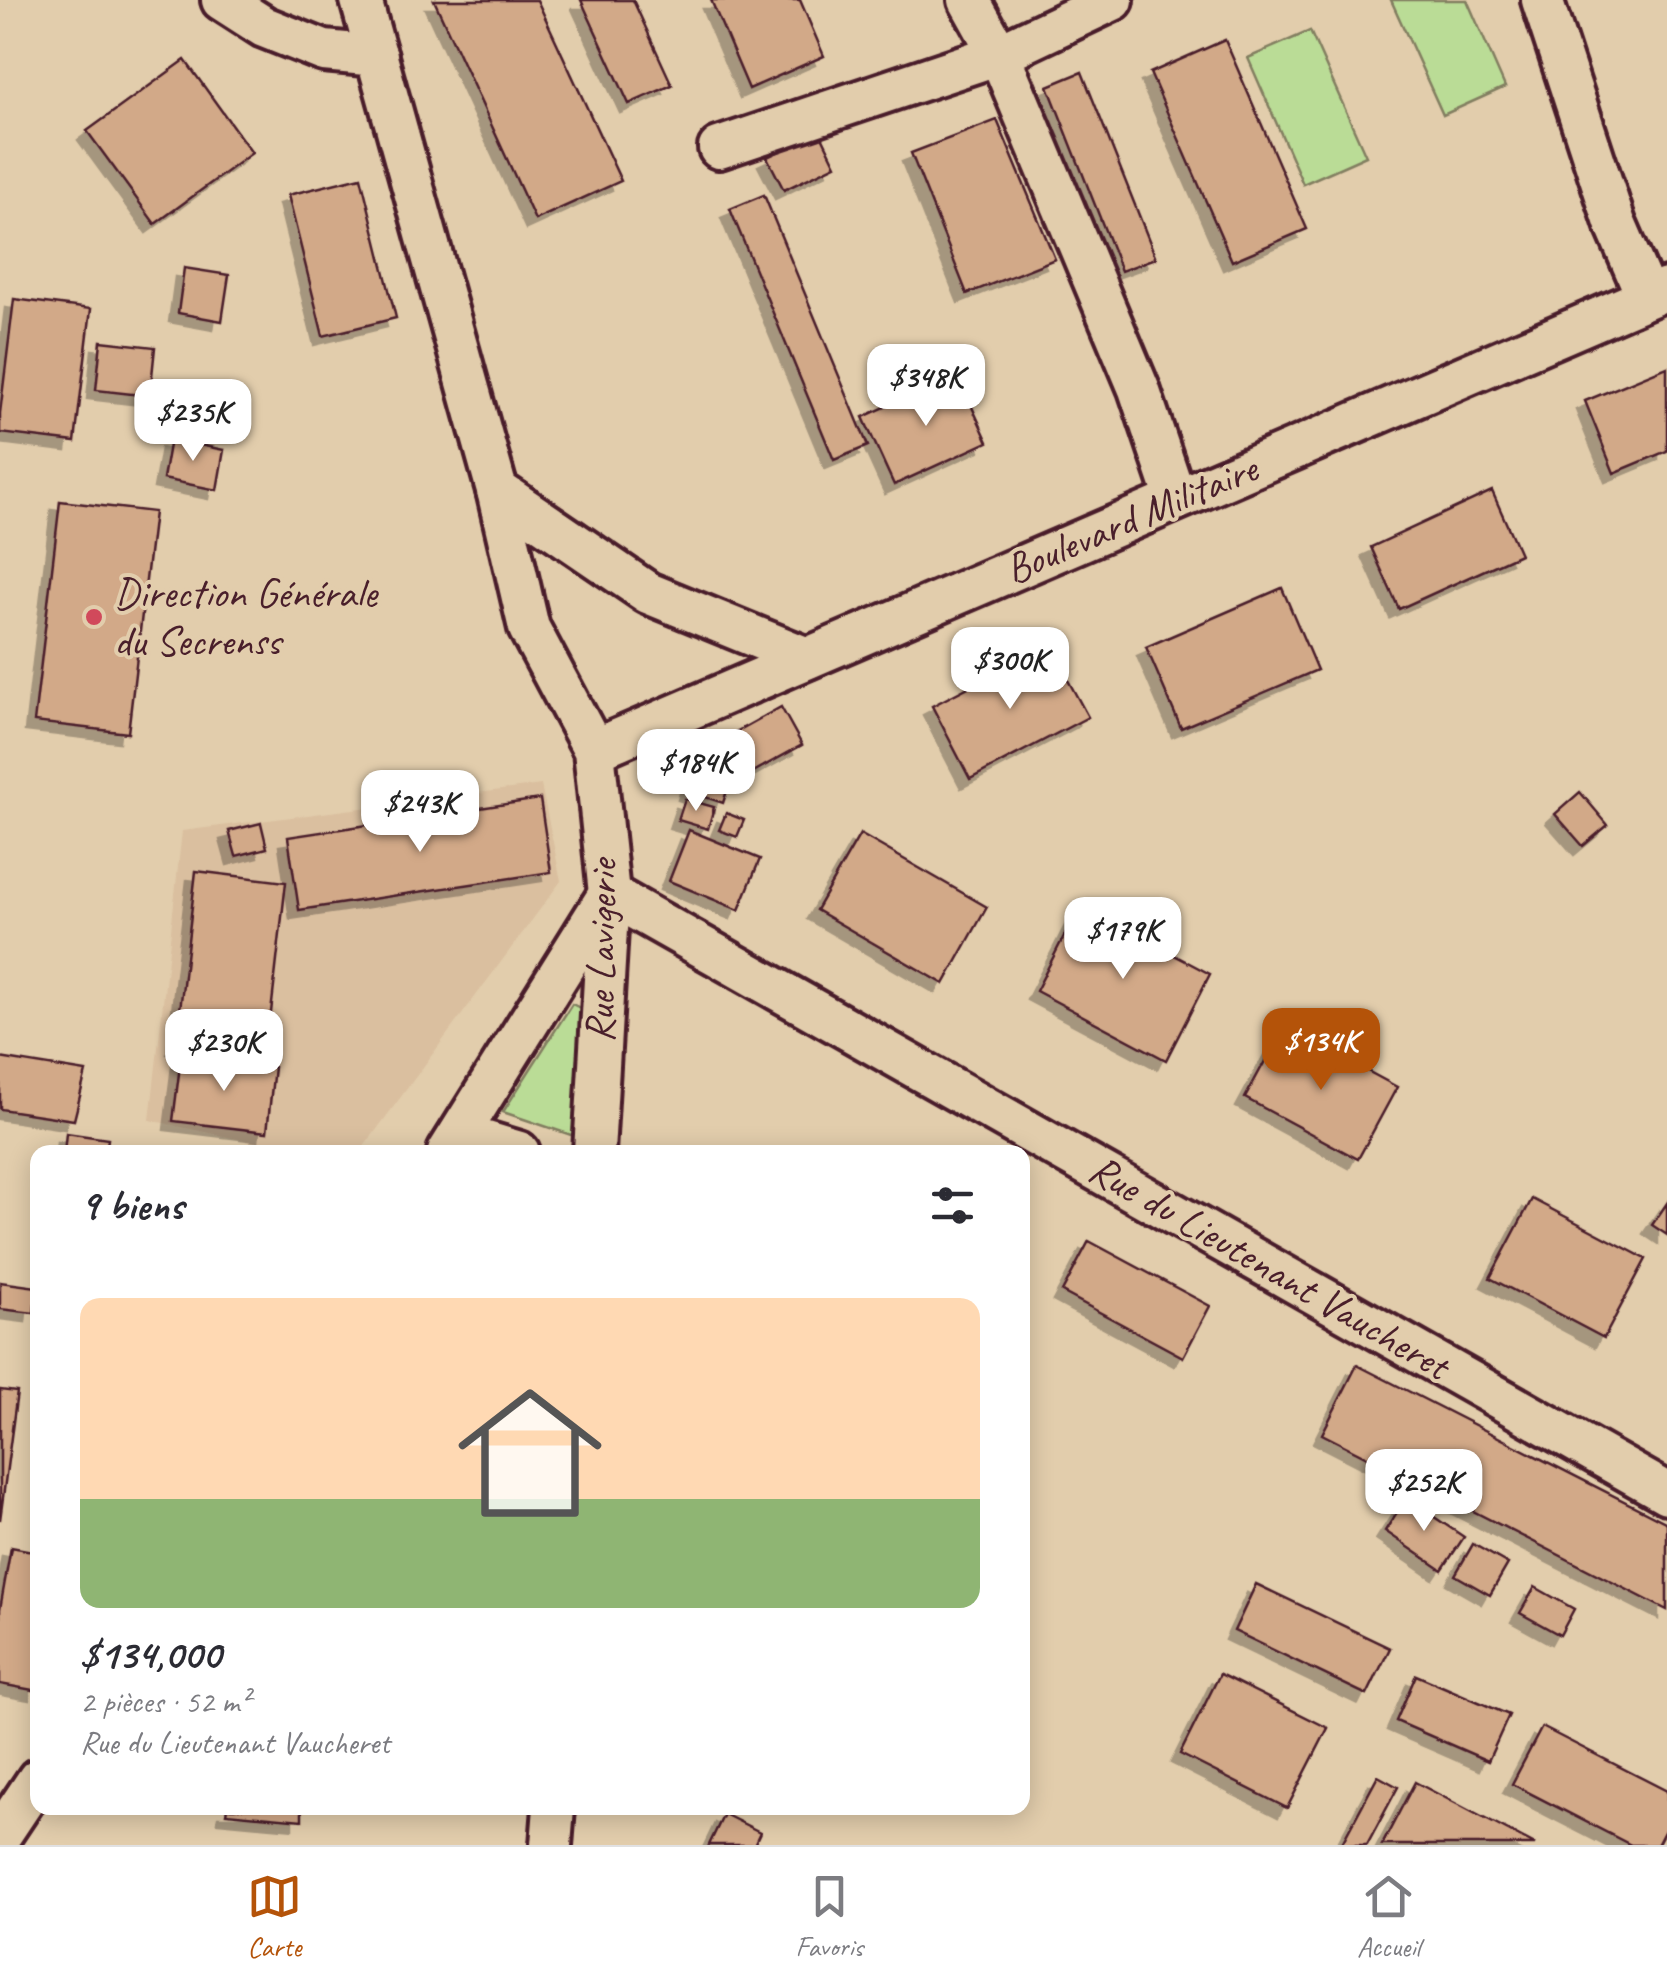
<!DOCTYPE html>
<html lang="fr">
<head>
<meta charset="utf-8">
<style>
	body { margin:0; font-family:Caveat,sans-serif; background:#f2f2f3; color:#2b2b33; height:100vh; display:flex; flex-direction:column; font-size:38px; white-space:nowrap }
	* { box-sizing:border-box; margin:0 }
	p { font-size:32px; color:#7c7c81 }
	.icon { flex:none; width:55px; height:55px; fill:none; stroke:currentColor; stroke-width:2; stroke-linecap:round; stroke-linejoin:round }
	.map { position:relative; flex:1; overflow:hidden }
	.sheet { position:absolute; left:30px; top:1145px; width:1000px; height:670px; display:flex; flex-direction:column; background:#fff; border-radius:20px; box-shadow:0 5px 25px #0003 }
	.sheet>* { flex:none }
	.price { position:absolute; translate:-50% -85px; padding:0 22px; border-radius:20px; background:#fff; color:#222; font-size:32px; line-height:65px; filter:drop-shadow(0 2px 5px #0008) }
	.price::after { content:''; position:absolute; left:50%; top:60px; width:30px; height:22px; margin-left:-15px; background:inherit; clip-path:polygon(0 0,100% 0,50% 100%) }
	.price.current { background:#b45309; color:#fff }
	ul { padding:0; list-style:none }
	li { display:grid; align-content:center; gap:20px; height:530px; padding:0 50px }
	li+li { border-top:2px solid #e1e1e2 }
	li span { display:grid; place-items:center; height:310px; border-radius:20px; color:#555 }
	li>.icon { margin-inline-start:auto }
	span .icon { width:180px; height:180px; fill:#fffc; stroke-width:1 }
	li b { font-size:42px }
	h2 { display:flex; justify-content:space-between; align-items:center; height:120px; padding:0 50px; font-size:42px }
	.dock { display:flex; justify-content:space-around; align-items:center; height:140px; border-top:2px solid #e1e1e2; background:#fff; font-size:28px; color:#7c7c81 }
	.dock a { display:grid; justify-items:center; gap:5px }
	.dock .current { color:#b45309 }
	.map>svg:first-child { display:block }
	.built { fill:#dabf9f }
	.green { fill:#badc96; stroke:#827e60; stroke-width:2.5 }
	.building { fill:#d2a988; stroke:#4a1f2b; stroke-width:2.5; filter:url(#shadow) }
	.lines { fill:none; stroke-linecap:round; stroke-linejoin:round }
	.street-casing { stroke:#4a1f2b; stroke-width:48 }
	.street { stroke:#e2cdac; stroke-width:40 }
	.poi-dot { fill:#d1495b; stroke:#e2cdac; stroke-width:4 }
	.labels { text-anchor:middle; dominant-baseline:central; stroke-width:8; stroke-linejoin:round; paint-order:stroke }
	.street-label { font-size:42px; fill:#4a1f2b; stroke:#e2cdac }
	.poi-label { font-size:42px; fill:#4a1f2b; stroke:#e2cdac; text-anchor:start }
</style>
</head>
<body>
<div class="map">
<svg width="1667" height="1845" viewBox="0 0 1667 1845">
	<defs>
		<filter id="shadow"><feDropShadow dx="-9" dy="9" stdDeviation="0" flood-color="#0004"/></filter>
	</defs>
	<rect width="100%" height="100%" fill="#e2cdac"/>
	<filter id="ink" filterUnits="userSpaceOnUse"><feTurbulence type="fractalNoise" baseFrequency=".01" numOctaves="2"/><feDisplacementMap in="SourceGraphic" scale="20" xChannelSelector="R" yChannelSelector="G"/><feConvolveMatrix kernelMatrix="1 2 1 2 8 2 1 2 1" color-interpolation-filters="sRGB"/></filter>
	<g filter="url(#ink)">
		<path class="built" d="M541,785L561,881L360,1152H297L150,1120L182,831Z"/>
		<g class="green">
			<path d="M1391,0H1467L1505,87L1443,115Z"/>
			<path d="M1310,31L1366,156L1303,184L1248,58Z"/>
			<path d="M572,1004L586,1011L580,1138L503,1112Z"/>
		</g>
		<g class="building">
			<path d="M434,0H537L621,181L535,220Z"/>
			<path d="M581,0H633L672,85L629,104Z"/>
			<path d="M711,0H800L824,56L749,89Z"/>
			<path d="M1225,40L1307,229L1232,261L1150,73Z"/>
			<path d="M185,60L252,153L155,224L87,131Z"/>
			<path d="M1082,72L1156,258L1121,271L1048,86Z"/>
			<path d="M997,120L1055,259L967,294L911,153Z"/>
			<path d="M820,132L836,165L784,190L767,157Z"/>
			<path d="M361,177L396,318L323,336L288,195Z"/>
			<path d="M764,195L868,446L834,460L730,209Z"/>
			<path d="M184,268L229,275L222,321L178,313Z"/>
			<path d="M14,299L91,309L75,442L0,433V413Z"/>
			<path d="M101,341L155,347L150,396L96,390Z"/>
			<path d="M1667,367V451L1614,473L1585,401Z"/>
			<path d="M957,374L988,442L894,485L863,417Z"/>
			<path d="M170,439L224,450L217,490L163,479Z"/>
			<path d="M1492,491L1520,554L1399,609L1371,547Z"/>
			<path d="M60,501L154,512L128,733L34,722Z"/>
			<path d="M1282,588L1317,670L1181,728L1146,647Z"/>
			<path d="M1049,645L1088,717L970,779L932,706Z"/>
			<path d="M781,707L802,745L746,776L725,738Z"/>
			<path d="M695,765L732,776L723,803L687,791Z"/>
			<path d="M1580,792L1608,825L1583,846L1555,814Z"/>
			<path d="M540,799L551,872L299,910L288,837Z"/>
			<path d="M685,799L714,807L708,829L678,820Z"/>
			<path d="M726,813L744,820L737,837L719,830Z"/>
			<path d="M261,823L267,848L236,856L229,831Z"/>
			<path d="M689,830L760,859L739,910L669,881Z"/>
			<path d="M860,834L987,907L944,984L816,910Z"/>
			<path d="M196,871L286,882L266,1056L176,1045Z"/>
			<path d="M1080,905L1210,974L1166,1060L1036,991Z"/>
			<path d="M1284,1026L1397,1087L1358,1159L1245,1098Z"/>
			<path d="M181,1057L274,1067L267,1132L173,1121Z"/>
			<path d="M0,1058L86,1072L74,1120L0,1109Z"/>
			<path d="M66,1133L108,1139L106,1152H64Z"/>
			<path d="M1532,1199L1646,1259L1604,1338L1490,1278Z"/>
			<path d="M1667,1203V1235L1652,1225Z"/>
			<path d="M1089,1241L1210,1306L1183,1357L1062,1292Z"/>
			<path d="M0,1282L37,1287L34,1313L0,1309Z"/>
			<path d="M1357,1365L1667,1523V1610L1322,1434Z"/>
			<path d="M0,1390L17,1392L0,1520Z"/>
			<path d="M1406,1498L1464,1537L1442,1570L1385,1531Z"/>
			<path d="M1473,1544L1508,1564L1490,1595L1455,1575Z"/>
			<path d="M11,1547L38,1552V1691L0,1684V1609Z"/>
			<path d="M1256,1584L1390,1648L1367,1695L1234,1631Z"/>
			<path d="M1535,1587L1574,1609L1560,1635L1520,1613Z"/>
			<path d="M1220,1674L1328,1728L1287,1808L1180,1754Z"/>
			<path d="M1416,1675L1509,1715L1488,1761L1396,1721Z"/>
			<path d="M1542,1727L1667,1791V1826L1657,1845H1631L1512,1784Z"/>
			<path d="M1378,1776L1398,1787L1367,1845H1341Z"/>
			<path d="M1415,1782L1535,1845H1382Z"/>
			<path d="M227,1808H302V1820L226,1813Z"/>
			<path d="M724,1814L760,1832L754,1845H709Z"/>
		</g>
		<g class="lines">
			<g class="street-casing">
				<g id="street">
					<path d="M222,0L264,27L324,51L377,56"/>
					<path d="M361,0L497,490L529,628L594,750L609,894L594,1152"/>
					<path d="M969,0L999,54L1139,389L1176,499"/>
					<path d="M1542,0L1615,223L1647,297"/>
					<path d="M719,148L999,54L1113,0"/>
					<path d="M497,490L648,593L807,658"/>
					<path d="M594,750L1667,289"/>
					<path d="M609,894L1667,1493"/>
					<path d="M460,1134L519,1152"/>
					<path d="M448,1152L607,897"/>
					<path d="M0,1836L38,1779"/>
					<path d="M551,1845L554,1808"/>
				</g>
			</g>
			<use href="#street" class="street"/>
		</g>
	</g>
	<circle class="poi-dot" cx="94" cy="617" r="10"/>
	<g class="labels">
		<g class="street-label">
			<text transform="translate(1131 519) rotate(-23)">Boulevard Militaire</text>
			<text transform="translate(601 951) rotate(-89)">Rue Lavigerie</text>
			<text transform="translate(1269 1267) rotate(30)">Rue du Lieutenant Vaucheret</text>
		</g>
		<g class="poi-label">
			<text x="114" y="593">Direction Générale<tspan x="114" dy="48">du Secrenss</tspan></text>
		</g>
	</g>
</svg>
<b class="price" style="left:926px;top:429px">$348K</b>
<b class="price" style="left:193px;top:464px">$235K</b>
<b class="price" style="left:1010px;top:712px">$300K</b>
<b class="price" style="left:696px;top:814px">$184K</b>
<b class="price" style="left:420px;top:855px">$243K</b>
<b class="price" style="left:1123px;top:982px">$179K</b>
<b class="price current" style="left:1321px;top:1093px">$134K</b>
<b class="price" style="left:224px;top:1094px">$230K</b>
<b class="price" style="left:1424px;top:1534px">$252K</b>
<section class="sheet">
<h2>9 biens<svg class="icon" aria-label="filters" viewBox="0 0 24 24"><path d="M4 7h16M4 17h16"/><circle cx="9" cy="7" r="2"/><circle cx="15" cy="17" r="2"/></svg></h2>
<ul>
<li><span style="background:linear-gradient(#ffd9b3 65%,#8fb573 0)"><svg class="icon" aria-label="home" viewBox="0 0 24 24"><path d="M3 11l9-7 9 7M6 9v11h12V9"/></svg></span><div><b>$134,000</b><p>2 pièces · 52 m²</p><p>Rue du Lieutenant Vaucheret</p></div></li>
</ul>
</section>
</div>
<nav class="dock">
<a class="current"><svg class="icon" aria-label="map" viewBox="0 0 24 24"><path d="M3 6l6-2 6 2 6-2v14l-6 2-6-2-6 2zM9 4v14M15 6v14"/></svg>Carte</a>
<a><svg class="icon" aria-label="saved" viewBox="0 0 24 24"><path d="M7 4h10v16l-5-4-5 4z"/></svg>Favoris</a>
<a><svg class="icon" aria-label="home" viewBox="0 0 24 24"><path d="M3 11l9-7 9 7M6 9v11h12V9"/></svg>Accueil</a>
</nav>
</body>
</html>
